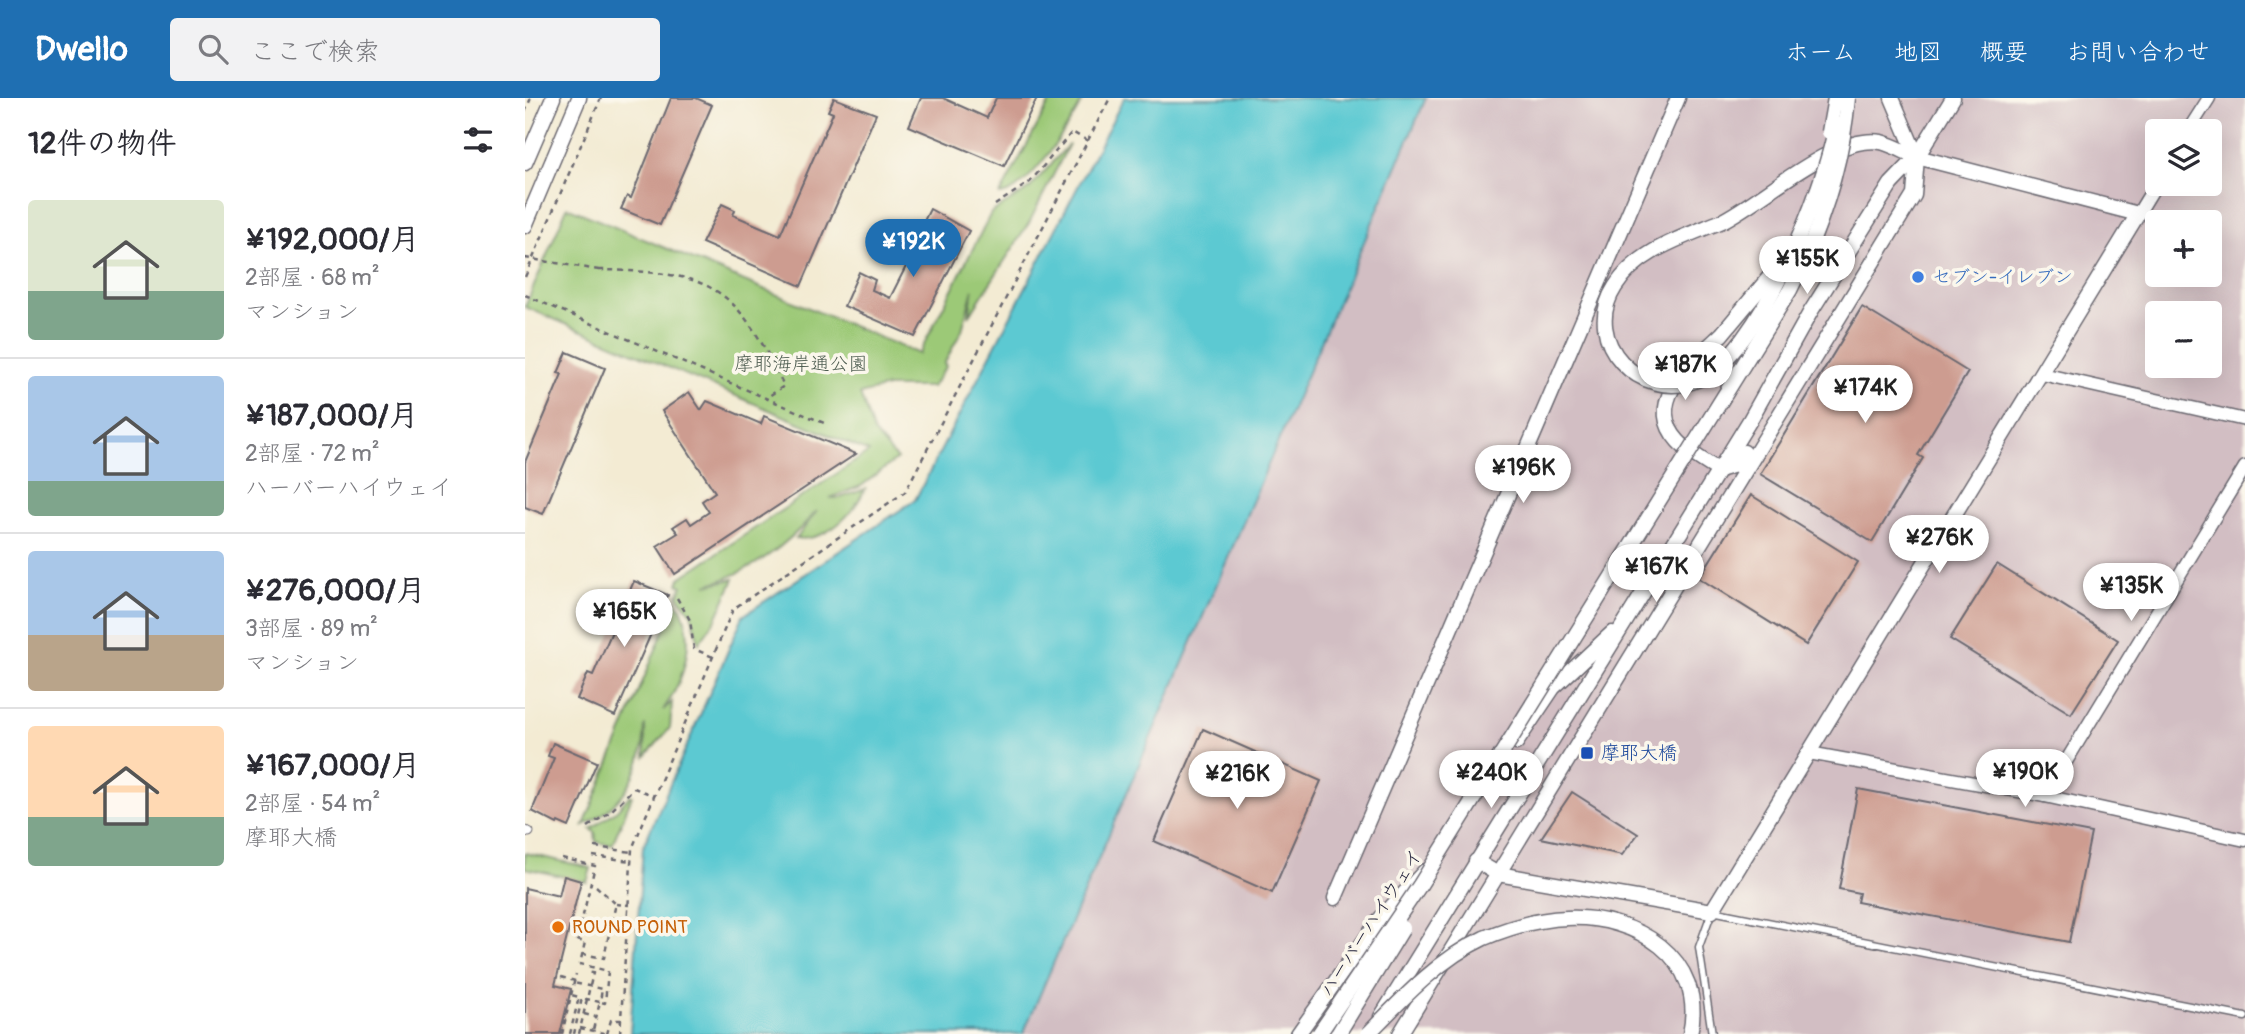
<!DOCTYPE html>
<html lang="ja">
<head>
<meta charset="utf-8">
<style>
	body { margin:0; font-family:Pangolin,"Klee One",sans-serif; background:#f2f2f3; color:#2b2b33; height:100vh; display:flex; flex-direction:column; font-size:26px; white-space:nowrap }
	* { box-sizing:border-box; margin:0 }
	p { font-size:23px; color:#7c7c81 }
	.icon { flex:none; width:38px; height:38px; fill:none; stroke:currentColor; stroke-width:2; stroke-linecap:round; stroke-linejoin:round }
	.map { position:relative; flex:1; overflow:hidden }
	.sheet { display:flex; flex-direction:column; background:#fff; width:525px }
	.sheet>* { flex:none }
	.tools { position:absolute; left:1620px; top:21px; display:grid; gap:14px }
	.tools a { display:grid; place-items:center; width:77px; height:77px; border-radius:7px; background:#fff; box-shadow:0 7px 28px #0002; font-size:35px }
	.price { position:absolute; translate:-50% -60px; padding:0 16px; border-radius:24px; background:#fff; color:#222; font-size:23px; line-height:46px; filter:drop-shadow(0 2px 4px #0008) }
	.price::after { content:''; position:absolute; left:50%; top:42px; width:21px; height:16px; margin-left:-10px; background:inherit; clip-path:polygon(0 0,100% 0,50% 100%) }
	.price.on { background:#1f6fb2; color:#fff }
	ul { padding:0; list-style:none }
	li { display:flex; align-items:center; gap:21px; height:175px; padding:0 28px }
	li+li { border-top:2px solid #e1e1e2 }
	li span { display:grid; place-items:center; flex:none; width:196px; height:140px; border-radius:7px; color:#555 }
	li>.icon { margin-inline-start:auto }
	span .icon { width:84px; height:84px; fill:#fffc; stroke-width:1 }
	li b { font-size:30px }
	h2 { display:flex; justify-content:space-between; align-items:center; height:84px; padding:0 28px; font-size:30px }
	header { display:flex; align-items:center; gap:42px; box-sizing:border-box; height:98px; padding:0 35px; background:#1f6fb2; color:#fff }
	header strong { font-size:33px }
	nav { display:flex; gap:38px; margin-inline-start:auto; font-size:24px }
	.search { width:490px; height:63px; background:#f2f2f3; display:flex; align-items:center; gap:18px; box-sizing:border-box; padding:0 24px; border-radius:7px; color:#7c7c81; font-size:26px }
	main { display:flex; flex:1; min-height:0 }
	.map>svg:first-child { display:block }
	.industrial { fill:#d2bec3; fill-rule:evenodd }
	.green { fill:#9cc977; stroke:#5f7659; stroke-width:2 }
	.water { fill:#5cc9d2; stroke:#3f7686; stroke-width:2 }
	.building { fill:#cd9c90 }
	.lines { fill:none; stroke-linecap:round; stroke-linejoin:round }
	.service-casing { stroke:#6b6870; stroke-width:9 }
	.pedestrian-casing { stroke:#6b6870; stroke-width:11 }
	.minor-casing { stroke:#6b6870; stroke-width:15 }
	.tertiary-casing { stroke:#6b6870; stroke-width:17 }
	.path { stroke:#6b6870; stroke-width:2.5; stroke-dasharray:5 5; stroke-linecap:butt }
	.service { stroke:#fff; stroke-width:6 }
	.pedestrian { stroke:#fff; stroke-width:9 }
	.minor { stroke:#fff; stroke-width:12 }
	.tertiary { stroke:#fff; stroke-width:14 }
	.tertiary-bridge-casing { stroke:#6b6870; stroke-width:17; stroke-linecap:butt }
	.path-bridge { stroke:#6b6870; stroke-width:2.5; stroke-dasharray:5 5; stroke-linecap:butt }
	.tertiary-bridge { stroke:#fff; stroke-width:14 }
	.shop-dot { fill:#3f7fe0; stroke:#fbf7ec; stroke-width:2.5 }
	.transit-dot { fill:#1a4fb4; stroke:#fbf7ec; stroke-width:2.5 }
	.food-dot { fill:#e8710a; stroke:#fbf7ec; stroke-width:2.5 }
	.labels { text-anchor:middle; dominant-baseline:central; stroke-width:7; stroke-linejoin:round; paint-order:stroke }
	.shop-label { font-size:19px; fill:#366cbe; stroke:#fbf7ec; text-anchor:start }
	.park-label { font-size:19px; fill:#4d5c50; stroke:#fbf7ec }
	.transit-label { font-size:19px; fill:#164399; stroke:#fbf7ec; text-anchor:start }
	.street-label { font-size:19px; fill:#22223b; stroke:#fbf7ec }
	.food-label { font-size:19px; fill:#c56008; stroke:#fbf7ec; text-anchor:start }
</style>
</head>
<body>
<header>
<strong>Dwello</strong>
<div class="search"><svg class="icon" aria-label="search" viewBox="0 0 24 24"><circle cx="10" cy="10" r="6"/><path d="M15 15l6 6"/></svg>ここで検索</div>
<nav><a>ホーム</a><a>地図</a><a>概要</a><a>お問い合わせ</a></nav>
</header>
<main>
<section class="sheet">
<h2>12件の物件<svg class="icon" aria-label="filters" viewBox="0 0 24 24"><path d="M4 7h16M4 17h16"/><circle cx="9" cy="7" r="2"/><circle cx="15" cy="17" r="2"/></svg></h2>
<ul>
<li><span style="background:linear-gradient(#dfe7d0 65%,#7fa58c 0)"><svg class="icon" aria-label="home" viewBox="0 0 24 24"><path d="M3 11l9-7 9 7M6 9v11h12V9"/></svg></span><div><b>¥192,000/月</b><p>2部屋 · 68 m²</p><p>マンション</p></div></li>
<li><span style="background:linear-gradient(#a9c7e8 75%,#7fa58c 0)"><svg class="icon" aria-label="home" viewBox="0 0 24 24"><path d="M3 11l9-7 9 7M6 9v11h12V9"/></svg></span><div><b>¥187,000/月</b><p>2部屋 · 72 m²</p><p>ハーバーハイウェイ</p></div></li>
<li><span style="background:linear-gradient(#a9c7e8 60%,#b9a48a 0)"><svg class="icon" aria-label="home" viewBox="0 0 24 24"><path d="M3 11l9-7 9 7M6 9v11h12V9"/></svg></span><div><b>¥276,000/月</b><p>3部屋 · 89 m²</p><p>マンション</p></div></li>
<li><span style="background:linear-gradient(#ffd9b3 65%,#7fa58c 0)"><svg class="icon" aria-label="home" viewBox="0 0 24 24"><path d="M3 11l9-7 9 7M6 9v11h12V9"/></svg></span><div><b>¥167,000/月</b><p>2部屋 · 54 m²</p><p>摩耶大橋</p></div></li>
</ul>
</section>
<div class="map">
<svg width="1720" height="936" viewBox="0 0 1720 936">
	<rect width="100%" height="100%" fill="#fbf7ec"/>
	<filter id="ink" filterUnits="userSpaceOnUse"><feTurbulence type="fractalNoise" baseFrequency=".0143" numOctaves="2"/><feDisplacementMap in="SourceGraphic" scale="14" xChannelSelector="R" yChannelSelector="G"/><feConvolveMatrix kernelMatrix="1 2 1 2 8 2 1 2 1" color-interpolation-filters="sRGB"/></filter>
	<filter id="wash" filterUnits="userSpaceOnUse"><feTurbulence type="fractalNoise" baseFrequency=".00686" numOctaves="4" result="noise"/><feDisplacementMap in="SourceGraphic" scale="28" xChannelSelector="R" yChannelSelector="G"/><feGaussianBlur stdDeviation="1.57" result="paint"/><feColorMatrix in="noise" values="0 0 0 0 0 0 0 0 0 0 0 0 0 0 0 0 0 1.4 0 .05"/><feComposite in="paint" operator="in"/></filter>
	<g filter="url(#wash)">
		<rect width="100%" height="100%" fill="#f3ebd3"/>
		<path class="industrial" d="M901,0H1720V936H498ZM1633,33H1685V86H1633ZM1633,124H1685V177H1633ZM1633,215H1685V268H1633Z"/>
		<g class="green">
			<path d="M527,0H559C546,24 503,95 475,97Z"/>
			<path d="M544,46L504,125L444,218L448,191L437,232L419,266L421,268L407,289H362L335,296L349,335L372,361L336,388L305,400H315L340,391C327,418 303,442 271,441L292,413C261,448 227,474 181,487L209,481L191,521L174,545L166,515L153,498L157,488L153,486L155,480L344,354L0,209L42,109L394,256L466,115L504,91Z"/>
			<path d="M151,502C174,536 160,582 138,612L147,604L145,630L120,659V627C119,670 100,708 59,727Z"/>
			<path d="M105,697L107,698L87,747L71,744L70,734L66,731L92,712Z"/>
			<path d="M0,755L66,770L62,784L0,770Z"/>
		</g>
		<path class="water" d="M599,0H901L498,936H105L118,749L218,518L390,402Z"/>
		<g id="blocks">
			<g class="building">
				<path d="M146,0H171L187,7L135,127L96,111L102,98L106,100Z"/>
				<path d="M309,0L351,16L276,188L177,145L197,106L210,112L208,117L255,137L308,15L303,13Z"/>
				<path d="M396,0H418L462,20L471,0H512L479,68L384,28Z"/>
				<path d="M405,111L444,133L390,239L319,208L334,174L350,182L347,192L365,200L401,129L397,127Z"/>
				<path d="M1337,209L1443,274L1393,357L1398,360L1347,444L1235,376Z"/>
				<path d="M42,254L80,270L18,416L0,409V364L37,276L33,275Z"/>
				<path d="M164,294L176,312L182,303L236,326L239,318L331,356L150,476L132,448L153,435L148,429L162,420L166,426L184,414L177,403L190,394L137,313Z"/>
				<path d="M1226,397L1333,464L1281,547L1174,480Z"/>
				<path d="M1472,466L1593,542L1546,616L1425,541Z"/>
				<path d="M109,483L143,497L90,618L52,601L63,575L68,577Z"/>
				<path d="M678,631L796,683L747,795L629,743Z"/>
				<path d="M28,645L72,664L44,729L33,724L32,726L7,713L29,660L23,658Z"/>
				<path d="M1333,691L1566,735L1544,844L1332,804L1334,795L1314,791Z"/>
				<path d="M1047,694L1113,736L1097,757L1016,740Z"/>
				<path d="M39,778L56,783L30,887L46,891L35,936H0V790L34,798Z"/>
			</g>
		</g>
	</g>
	<g filter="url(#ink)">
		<use href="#blocks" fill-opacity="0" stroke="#6b6870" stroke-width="2"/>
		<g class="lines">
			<g class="service-casing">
				<path id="service" d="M1187,936L1174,849L1187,813L1720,919"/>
			</g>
			<g class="pedestrian-casing">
				<path id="pedestrian" d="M0,733L4,734"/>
			</g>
			<g class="minor-casing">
				<g id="minor">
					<path d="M1663,33L1684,0"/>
					<path d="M1613,116L1633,83"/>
					<path d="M1517,276L1720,322"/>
					<path d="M1284,655L1520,698L1720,742"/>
					<path d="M1520,698L1720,369"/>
				</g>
			</g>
			<g class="tertiary-casing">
				<g id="tertiary">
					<path d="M0,65L28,0"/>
					<path d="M0,128L54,0"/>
					<path d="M1197,236C1169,262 1117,303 1153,343C1164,355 1179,363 1193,372L1211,367L1219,354"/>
					<path d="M991,645L1028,590L1087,535"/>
					<path d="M951,763L973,776L1187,813L1613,116L1392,59C1380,54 1368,47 1356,44C1309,36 1240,101 1197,123"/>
					<path d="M810,800L1153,0"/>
					<path d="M856,919L1225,322L1286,213L1366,86L1392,59L1428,0"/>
					<path d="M773,936L855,821L900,773"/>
					<path d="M875,936L1389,97L1392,59L1367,0"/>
				</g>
			</g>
			<g class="path">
				<path d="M0,14L6,0"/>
				<path d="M470,107L505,84L547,34L563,43"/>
				<path d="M74,172C185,174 210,185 259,288L241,300"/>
				<path d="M0,179L76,0"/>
				<path d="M0,197L299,325"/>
				<path d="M152,500L165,522L169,551L188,559"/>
				<path d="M63,729L86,713L109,690L130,698"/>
				<path d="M70,749L107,754"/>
				<path d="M68,758L106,763"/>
				<path d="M37,760L70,768L52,842L60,844L55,866L83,873L80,905L75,904L67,936"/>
				<path d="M71,788L91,806L86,826"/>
				<path d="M91,806L104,807"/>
				<path d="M57,856L79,860L86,826L102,827"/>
				<path d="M36,879L50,883"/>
				<path d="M59,916L71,919"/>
				<path d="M55,930L83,936"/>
				<path d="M37,936L51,876"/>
				<path d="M45,936L54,899L46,897"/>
				<path d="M49,936L57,900L75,904L77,891L49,885"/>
				<path d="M54,936L68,875L61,874"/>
				<path d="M82,936L86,922H96"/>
				<path d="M95,936L107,751L208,511L380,394L585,0"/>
			</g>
			<use href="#service" class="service"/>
			<use href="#pedestrian" class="pedestrian"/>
			<use href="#minor" class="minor"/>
			<use href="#tertiary" class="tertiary"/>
			<g class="tertiary-bridge-casing">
				<g id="tertiary-bridge">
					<path d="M1304,34L1310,0"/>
					<path d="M1197,123C1159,139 1113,152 1090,189C1055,243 1116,305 1172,282C1233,258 1301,88 1311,26"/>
					<path d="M1197,236L1247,176"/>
					<path d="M794,936L895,787L1265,192C1296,131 1317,68 1323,0"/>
					<path d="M813,936L878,830"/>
					<path d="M843,936C877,901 914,861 959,840C985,829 1013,821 1042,820C1110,817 1182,859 1165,936"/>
				</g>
			</g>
			<path class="path-bridge" d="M0,160L74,172"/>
			<use href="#tertiary-bridge" class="tertiary-bridge"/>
		</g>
	</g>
	<circle class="shop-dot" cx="1393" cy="179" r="7"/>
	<rect class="transit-dot" x="1055" y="648" width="14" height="14" rx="3.5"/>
	<circle class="food-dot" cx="33" cy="829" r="7"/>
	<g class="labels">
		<g class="shop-label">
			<text x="1407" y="179">セブン-イレブン</text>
		</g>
		<g class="park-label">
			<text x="276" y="266">摩耶海岸通公園</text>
		</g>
		<g class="transit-label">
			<text x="1076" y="655">摩耶大橋</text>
		</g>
		<g class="street-label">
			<text transform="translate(846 825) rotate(-57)">ハーバーハイウェイ</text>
		</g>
		<g class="food-label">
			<text x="47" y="829">ROUND POINT</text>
		</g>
	</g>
</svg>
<div class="tools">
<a><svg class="icon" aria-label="layers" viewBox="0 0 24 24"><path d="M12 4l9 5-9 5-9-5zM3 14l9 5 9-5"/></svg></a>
<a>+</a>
<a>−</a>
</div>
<b class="price on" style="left:388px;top:181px">¥192K</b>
<b class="price" style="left:1282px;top:198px">¥155K</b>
<b class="price" style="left:1160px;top:304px">¥187K</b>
<b class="price" style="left:1340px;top:327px">¥174K</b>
<b class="price" style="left:998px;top:407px">¥196K</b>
<b class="price" style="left:1414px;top:477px">¥276K</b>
<b class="price" style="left:1131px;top:506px">¥167K</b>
<b class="price" style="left:1606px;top:525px">¥135K</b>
<b class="price" style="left:99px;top:551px">¥165K</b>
<b class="price" style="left:1500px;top:711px">¥190K</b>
<b class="price" style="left:966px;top:712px">¥240K</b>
<b class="price" style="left:712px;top:713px">¥216K</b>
</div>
</main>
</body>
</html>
